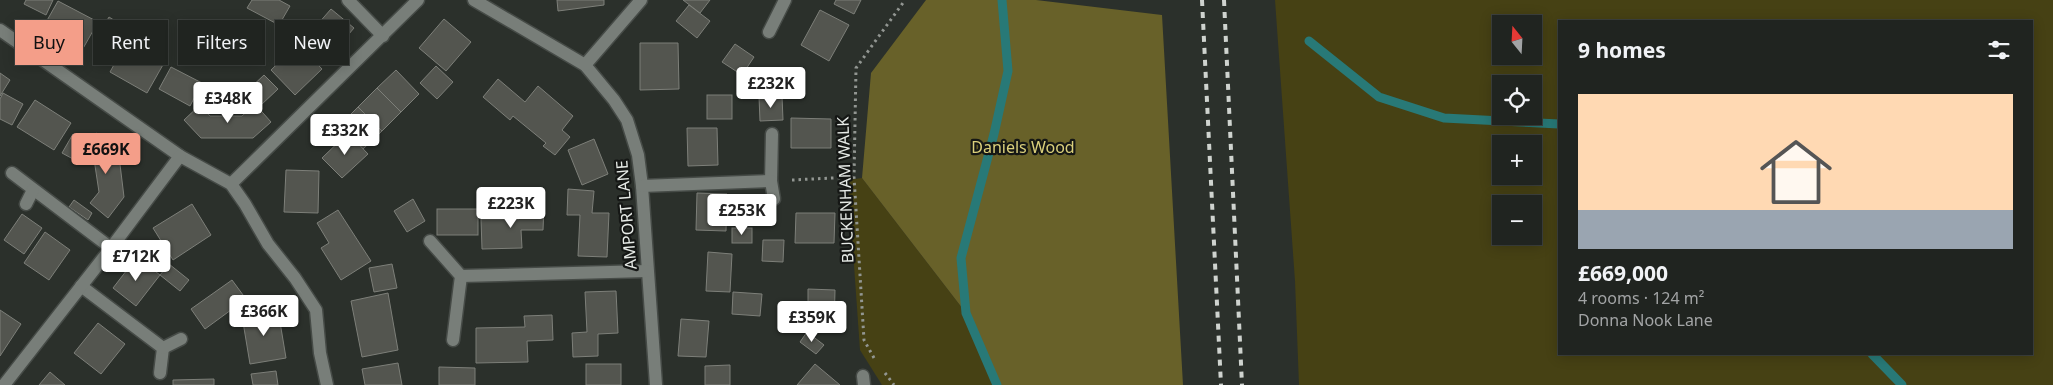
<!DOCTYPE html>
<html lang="en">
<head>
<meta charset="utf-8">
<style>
	body { margin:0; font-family:"Noto Sans",sans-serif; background:#2d302d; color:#f1f3f6; height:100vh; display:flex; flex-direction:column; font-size:19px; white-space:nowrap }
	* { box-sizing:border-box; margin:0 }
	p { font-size:16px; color:#a2a4a5 }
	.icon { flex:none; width:28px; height:28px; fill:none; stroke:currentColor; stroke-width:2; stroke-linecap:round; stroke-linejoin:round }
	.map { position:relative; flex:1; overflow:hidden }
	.sheet { position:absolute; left:1558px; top:20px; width:475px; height:335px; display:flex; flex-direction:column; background:#202420; border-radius:0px; box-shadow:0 2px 12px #0003,0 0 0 1px #3d413e }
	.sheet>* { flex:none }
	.guide { position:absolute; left:15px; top:20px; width:475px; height:45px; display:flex; gap:10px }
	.needle { width:32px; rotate:342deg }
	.controls { position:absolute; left:1492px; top:15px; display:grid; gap:10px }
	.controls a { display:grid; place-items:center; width:50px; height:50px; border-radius:0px; background:#202420; box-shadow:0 2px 12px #0003,0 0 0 1px #3d413e; font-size:25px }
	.price { position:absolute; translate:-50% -42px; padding:0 11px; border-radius:5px; background:#fff; color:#222; font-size:16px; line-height:32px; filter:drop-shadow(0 1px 2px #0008) }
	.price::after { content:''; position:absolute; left:50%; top:30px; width:15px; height:11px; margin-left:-8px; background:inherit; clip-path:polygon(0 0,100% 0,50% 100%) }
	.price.on { background:#f49e89; color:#111 }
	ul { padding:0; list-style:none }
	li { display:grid; align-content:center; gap:10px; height:265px; padding:0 20px }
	li span { display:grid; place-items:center; height:155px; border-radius:0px; color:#555 }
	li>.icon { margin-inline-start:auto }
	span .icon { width:90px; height:90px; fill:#fffc; stroke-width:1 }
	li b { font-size:21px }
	h2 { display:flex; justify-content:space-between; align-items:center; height:60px; padding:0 20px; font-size:21px }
	.pill { padding:0 18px; border-radius:0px; background:#202420; box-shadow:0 2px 12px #0003,0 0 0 1px #3d413e; font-size:18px; line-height:45px }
	.pill.on { background:#f49e89; color:#111 }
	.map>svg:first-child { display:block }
	.green { fill:#464114; fill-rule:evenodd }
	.forest { fill:#686129 }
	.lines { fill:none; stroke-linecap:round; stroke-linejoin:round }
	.stream { stroke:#287977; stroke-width:9 }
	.building { fill:#53554f; stroke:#7d7f79 }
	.minor-casing { stroke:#464b47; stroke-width:15 }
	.path { stroke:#929692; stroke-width:3; stroke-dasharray:2.5 4; stroke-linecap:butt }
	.minor { stroke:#787e79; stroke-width:12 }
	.rail { stroke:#cfd3cf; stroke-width:4; stroke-dasharray:6 6; stroke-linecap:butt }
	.labels { text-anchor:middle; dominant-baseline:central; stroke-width:4.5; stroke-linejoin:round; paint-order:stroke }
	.park-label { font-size:16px; fill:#dacf7b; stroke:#151715 }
	.street-label { font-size:16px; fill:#e7ebe7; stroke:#151715 }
</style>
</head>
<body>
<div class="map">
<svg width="2053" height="385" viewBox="0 0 2053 385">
	<rect width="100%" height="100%" fill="#2b302b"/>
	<g class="green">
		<path d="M1275,0H2053V385H1299L1295,281ZM1559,21H2031V354H1559ZM1501,24H1534V56H1501ZM1501,84H1534V116H1501ZM1501,144H1534V176H1501ZM1501,204H1534V236H1501Z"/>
		<path d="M862,178L966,313L997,385H882L860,350L848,180Z"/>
	</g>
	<path class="forest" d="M926,0H1036L1162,15L1183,385H998L966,313L862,178L871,73Z"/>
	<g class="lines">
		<g class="stream">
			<path d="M1309,41L1379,97L1444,118L1559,124"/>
			<path d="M1872,354L1902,385"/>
			<path d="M997,385L966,313L961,258L994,134L1008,71L1002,0"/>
		</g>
	</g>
	<g class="building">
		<path d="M26,0H53L46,15L24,4Z"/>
		<path d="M252,0H279L290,6L279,25L247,8Z"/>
		<path d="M557,0H604V5L558,11Z"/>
		<path d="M683,0H710L700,13Z"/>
		<path d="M836,0H861L854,14L834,4Z"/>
		<path d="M58,1L98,22L81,52L41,31Z"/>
		<path d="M689,5L710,21L697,38L676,21Z"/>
		<path d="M331,9L354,28L326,61L303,41Z"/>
		<path d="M820,10L849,25L829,61L801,45Z"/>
		<path d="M109,17L125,27L113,47L97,37Z"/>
		<path d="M444,19L471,42L446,71L419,48Z"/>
		<path d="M126,43L164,63L147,93L110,72Z"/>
		<path d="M640,43H678L679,89L640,90Z"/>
		<path d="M298,44L322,69L295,95L271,70Z"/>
		<path d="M735,44L754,57L742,75L722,62Z"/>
		<path d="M436,66L453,82L437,99L420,83Z"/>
		<path d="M171,67L202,83L190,106L159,89Z"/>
		<path d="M396,70L419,94L401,112L377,88Z"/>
		<path d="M0,73L10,80L0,96Z"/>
		<path d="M264,75L278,89L261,105L247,91Z"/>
		<path d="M498,79L525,102L538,86L573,116L562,130L570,137L555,155L543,146L546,143L513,116L510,120L483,97Z"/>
		<path d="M377,88L401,112L382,131L358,107Z"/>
		<path d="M3,93L23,104L12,125L0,119V99Z"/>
		<rect x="707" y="95" width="25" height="24"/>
		<path d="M782,96L783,120L760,121L759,97Z"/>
		<path d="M35,100L71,123L54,150L17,127Z"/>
		<path d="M255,104L271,122L253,138H201L184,120L200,105L210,116H242Z"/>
		<path d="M358,107L382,131L363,149L340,125Z"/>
		<path d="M791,118L831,119V148H791Z"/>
		<path d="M687,128H717L718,165L688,166Z"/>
		<path d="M96,133L118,148L124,197L108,218L90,203L99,192L94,159L83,152Z"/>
		<path d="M348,133L368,154L342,178L322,158Z"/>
		<path d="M73,134L84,140L73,159L62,153Z"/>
		<path d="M594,139L608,174L582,185L568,150Z"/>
		<path d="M286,170L319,171L318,213L284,212Z"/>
		<path d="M568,189L594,191L592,213H609L607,257L578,256L580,215H567Z"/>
		<path d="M697,193L727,194L726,231L696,230Z"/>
		<path d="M413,199L425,221L407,232L394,211Z"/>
		<path d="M74,200L92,213L88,220L69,207Z"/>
		<path d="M192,204L211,235L173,260L153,228Z"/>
		<path d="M519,206H544L543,230H521L522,248L482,249L481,219H519Z"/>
		<rect x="437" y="209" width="41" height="26"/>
		<path d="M338,210L371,261L341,280L321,248L329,243L317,223Z"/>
		<path d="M796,213H835L834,243H795Z"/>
		<path d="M22,214L42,228L24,254L4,240Z"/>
		<rect x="732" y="228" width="20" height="15"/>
		<path d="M45,232L70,250L49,280L24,263Z"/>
		<path d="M763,240H784L783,262L762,261Z"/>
		<path d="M708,252L732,254L730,292L706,291Z"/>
		<path d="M137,257L160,275L136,306L113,288Z"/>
		<path d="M169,264L189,280L180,291L160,275Z"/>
		<path d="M392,264L397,288L374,292L369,268Z"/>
		<path d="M232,280L246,299L205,329L191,309Z"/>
		<path d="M808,289L835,290L834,329H808Z"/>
		<path d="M616,291L618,333L598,334V356L573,357L572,333L587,332L585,292Z"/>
		<path d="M733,292L762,294L760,316L732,314Z"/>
		<path d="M388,293L398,350L362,357L351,301Z"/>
		<path d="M0,310L21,324L0,356Z"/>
		<path d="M278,310L286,358L250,364L242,316Z"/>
		<path d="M552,315L553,340L527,341L528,362L476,363V328L525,327L524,316Z"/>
		<path d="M681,319L709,321L706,357L678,356Z"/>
		<path d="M98,323L125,344L101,374L74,353Z"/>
		<path d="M807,332L824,345L816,354L800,342Z"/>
		<path d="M398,363L402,385H365L362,369Z"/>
		<rect x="586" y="364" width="35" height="21"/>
		<path d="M815,364L840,385H797Z"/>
		<path d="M730,365V385H705V366Z"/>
		<path d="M439,367L475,368V385H439Z"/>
		<path d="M276,371L278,385H253L251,374Z"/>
		<path d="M50,372L65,385H39Z"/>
		<path d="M214,379V385H173V380Z"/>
	</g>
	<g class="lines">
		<g class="minor-casing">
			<g id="minor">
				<path d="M348,0L383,36"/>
				<path d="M474,0L585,65L614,100L627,120L638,155L642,186L656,385"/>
				<path d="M0,30L180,156L231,184L245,204L268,244L295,278L316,310L320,353L327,385"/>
				<path d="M769,32L785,0"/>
				<path d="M585,65L641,0"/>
				<path d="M772,134L771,181L774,199"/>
				<path d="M12,173L111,248"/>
				<path d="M231,184L418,0"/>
				<path d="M642,186L771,181"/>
				<path d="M26,204L33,190"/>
				<path d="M430,241L461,276L453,340"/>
				<path d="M461,276L647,271"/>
				<path d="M81,286L163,348L160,373"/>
				<path d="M163,348L181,339"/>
				<path d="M863,376L864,385"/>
				<path d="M4,385L111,248L180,156"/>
			</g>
		</g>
		<g class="path">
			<path d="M792,180L854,177"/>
			<path d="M874,358L864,340L854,177L856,68L905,0"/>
			<path d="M885,373L894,385"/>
		</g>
		<use href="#minor" class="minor"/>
		<g class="rail">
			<path d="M1202,0L1221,385"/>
			<path d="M1224,0L1242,385"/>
		</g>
	</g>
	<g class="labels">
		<g class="park-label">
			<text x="1023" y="147">Daniels Wood</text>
		</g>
		<g class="street-label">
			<text transform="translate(845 190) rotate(-92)">BUCKENHAM WALK</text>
			<text transform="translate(626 215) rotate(-95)">AMPORT LANE</text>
		</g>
	</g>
</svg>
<div class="controls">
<a><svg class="needle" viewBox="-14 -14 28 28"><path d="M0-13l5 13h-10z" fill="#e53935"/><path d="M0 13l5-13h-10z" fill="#a2a4a5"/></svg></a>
<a><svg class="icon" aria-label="locate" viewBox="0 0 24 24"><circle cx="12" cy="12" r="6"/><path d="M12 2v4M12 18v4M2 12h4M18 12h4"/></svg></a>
<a>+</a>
<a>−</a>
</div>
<b class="price" style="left:771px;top:109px">£232K</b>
<b class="price" style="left:228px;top:124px">£348K</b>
<b class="price" style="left:345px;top:156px">£332K</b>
<b class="price on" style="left:106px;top:175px">£669K</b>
<b class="price" style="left:511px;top:229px">£223K</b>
<b class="price" style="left:742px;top:236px">£253K</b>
<b class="price" style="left:136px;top:282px">£712K</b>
<b class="price" style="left:264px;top:337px">£366K</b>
<b class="price" style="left:812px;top:343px">£359K</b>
<div class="guide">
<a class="pill on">Buy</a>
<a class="pill">Rent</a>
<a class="pill">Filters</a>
<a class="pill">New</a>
</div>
<section class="sheet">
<h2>9 homes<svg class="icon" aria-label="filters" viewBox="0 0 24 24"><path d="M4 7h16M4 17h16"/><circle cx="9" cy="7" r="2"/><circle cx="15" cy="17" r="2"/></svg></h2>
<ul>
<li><span style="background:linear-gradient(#ffd9b3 75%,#9aa5b1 0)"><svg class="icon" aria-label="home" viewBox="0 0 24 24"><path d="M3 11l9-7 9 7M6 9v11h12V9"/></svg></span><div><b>£669,000</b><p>4 rooms · 124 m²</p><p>Donna Nook Lane</p></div></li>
</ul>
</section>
</div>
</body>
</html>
